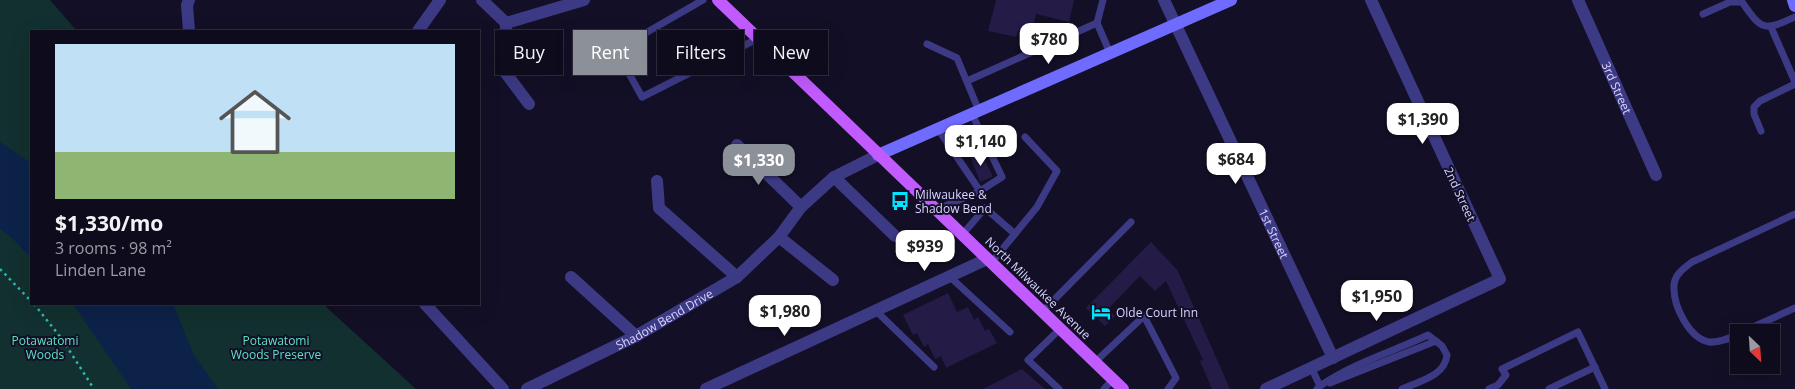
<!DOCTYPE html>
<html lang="en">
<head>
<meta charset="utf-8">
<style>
	body { margin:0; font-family:"Open Sans",sans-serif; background:#1c1929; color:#f1f3f6; height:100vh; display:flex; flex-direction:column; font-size:19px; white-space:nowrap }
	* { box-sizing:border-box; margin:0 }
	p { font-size:16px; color:#9b9ba3 }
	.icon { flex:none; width:28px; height:28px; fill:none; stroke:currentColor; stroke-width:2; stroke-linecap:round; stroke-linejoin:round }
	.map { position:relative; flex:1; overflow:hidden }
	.side { position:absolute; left:30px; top:30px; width:450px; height:275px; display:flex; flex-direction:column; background:#0e0b1c; border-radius:0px; box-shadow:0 5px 20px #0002,0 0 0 1px #2e2b3b }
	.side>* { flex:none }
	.hud { position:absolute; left:495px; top:30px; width:475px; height:45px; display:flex; gap:10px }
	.needle { width:32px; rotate:155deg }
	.tools { position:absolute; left:1730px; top:324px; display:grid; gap:10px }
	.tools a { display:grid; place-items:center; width:50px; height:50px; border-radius:0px; background:#0e0b1c; box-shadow:0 5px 20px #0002,0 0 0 1px #2e2b3b; font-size:25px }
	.price { position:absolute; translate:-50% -42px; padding:0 11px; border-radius:10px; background:#fff; color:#222; font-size:16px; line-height:32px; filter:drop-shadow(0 1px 2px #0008) }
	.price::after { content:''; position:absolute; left:50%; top:30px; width:15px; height:11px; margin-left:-8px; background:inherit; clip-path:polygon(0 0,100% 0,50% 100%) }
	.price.active { background:#8c9099; color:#fff }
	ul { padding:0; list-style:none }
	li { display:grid; align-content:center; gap:10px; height:265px; padding:0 25px }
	li span { display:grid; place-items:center; height:155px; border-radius:0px; color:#555 }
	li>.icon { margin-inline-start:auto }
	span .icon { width:90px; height:90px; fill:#fffc; stroke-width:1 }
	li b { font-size:21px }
	.tag { padding:0 18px; border-radius:0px; background:#0e0b1c; box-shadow:0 5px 20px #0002,0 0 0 1px #2e2b3b; font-size:18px; line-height:45px }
	.tag.active { background:#8c9099; color:#fff }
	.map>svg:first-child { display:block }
	.green { fill:#12302f }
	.water { fill:#0c2248 }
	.building { fill:#241b47 }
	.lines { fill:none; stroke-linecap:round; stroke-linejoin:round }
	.path { stroke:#2fb8b0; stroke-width:2.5; stroke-dasharray:2.5 4; stroke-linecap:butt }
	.lane { stroke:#3d3a85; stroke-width:7 }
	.street { stroke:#3d3a85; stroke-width:12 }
	.secondary { stroke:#6f6bff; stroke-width:12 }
	.primary { stroke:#c25bff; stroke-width:12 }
	.labels { text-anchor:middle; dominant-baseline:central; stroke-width:4; stroke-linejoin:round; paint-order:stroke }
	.street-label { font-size:12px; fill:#d9d4ff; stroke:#130f26 }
	.poi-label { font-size:12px; fill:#d9d4ff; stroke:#130f26; text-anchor:start }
	.park-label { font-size:12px; fill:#5fe0c0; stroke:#130f26 }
</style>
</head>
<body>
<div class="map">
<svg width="1795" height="389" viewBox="0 0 1795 389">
	<rect width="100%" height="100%" fill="#130f26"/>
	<path class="green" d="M0,0H50L77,31H31V304H323L416,389H0Z"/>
	<g class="water">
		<path d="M0,142L31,163V258L13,239L0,229Z"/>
		<path d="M73,304H173L193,353L218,389H131Z"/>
	</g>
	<g class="building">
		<path d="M996,0H1074L1069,22L1036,14L1031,34L1018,31L1016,37L988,31Z"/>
		<path d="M980,152L992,174V177L980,182L970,156Z"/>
		<path d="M1151,242L1178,271L1230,389H1212L1200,361L1203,360L1166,281L1155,291L1140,276L1108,309L1115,316L1105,326L1086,308Z"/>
		<path d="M948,293L957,312L968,307L974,320L978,317L985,331L989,329L997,343L946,368L941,356L935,359L928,344L924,347L917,333L913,335L903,315Z"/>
		<path d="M1022,369L1045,389H983Z"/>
	</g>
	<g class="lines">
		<g class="path">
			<path d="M0,269L31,301"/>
			<path d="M34,304L62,339L94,389"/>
		</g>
		<g class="lane">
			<path d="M703,0L616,50L642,97L757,39"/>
			<path d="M1703,14L1730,2H1742C1762,31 1764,31 1795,17"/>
			<path d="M1097,23L1103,0"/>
			<path d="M1771,27L1795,82"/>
			<path d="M927,44L957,58L979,111"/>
			<path d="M967,81L1097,23L1110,53"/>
			<path d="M938,129L980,191"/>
			<path d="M1761,131L1754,114V107L1760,101L1795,84"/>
			<path d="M936,210L980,191L1002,177L972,114"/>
			<path d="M962,235L985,208L1015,234"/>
			<path d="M991,263L1037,207L1057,171L1025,137"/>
			<path d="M949,276L1010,332"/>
			<path d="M875,310L934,367"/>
			<path d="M1043,311L1131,222"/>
			<path d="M1742,332L1795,308"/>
			<path d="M1739,334C1730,338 1719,343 1709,342C1689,338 1673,306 1674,286C1674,275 1684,268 1692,262L1795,214"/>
			<path d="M1095,362L1144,316L1176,378L1168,389"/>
			<path d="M1311,367L1320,386L1317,389"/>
			<path d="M1330,383L1436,341"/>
			<path d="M1320,386C1353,363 1392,352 1428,335L1442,346L1447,355C1445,376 1420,381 1402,389"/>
			<path d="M1059,389L1028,360L1061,328"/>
			<path d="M1104,389L1113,379"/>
			<path d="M1489,389L1498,385L1506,375L1502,369L1578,332L1605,389"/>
			<path d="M1549,389L1595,367"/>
		</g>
		<g class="street">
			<path d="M189,0L187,5L189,31"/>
			<path d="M482,0L506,23L584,0"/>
			<path id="s1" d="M1164,0L1333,358"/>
			<path id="s2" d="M1578,0L1656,175"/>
			<path d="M506,23L505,72L529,104"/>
			<path d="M418,31L440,0"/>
			<path d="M737,145L801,207"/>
			<path d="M834,177L895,236"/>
			<path d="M657,181L659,208L737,277"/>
			<path d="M779,237L833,280"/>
			<path d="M571,277L636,336"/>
			<path d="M425,304L503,389"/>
			<path id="s3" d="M527,389L636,336L737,277L779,237L801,207L834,177L878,155"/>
			<path d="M706,389L987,259"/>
			<path d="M1266,389L1500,279L1371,0"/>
		</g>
		<g class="secondary">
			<path d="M1793,0L1795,6"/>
			<path d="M878,155L1231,0"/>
		</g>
		<path class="primary" d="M718,0L1123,389"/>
	</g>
	<defs>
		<g id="bus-bare" transform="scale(1.5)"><path d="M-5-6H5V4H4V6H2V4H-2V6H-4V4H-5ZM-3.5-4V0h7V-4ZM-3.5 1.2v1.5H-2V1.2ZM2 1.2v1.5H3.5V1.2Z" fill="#00e5ff" stroke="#130f26" stroke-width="2.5" paint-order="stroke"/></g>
		<g id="hotel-bare" transform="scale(1.5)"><path d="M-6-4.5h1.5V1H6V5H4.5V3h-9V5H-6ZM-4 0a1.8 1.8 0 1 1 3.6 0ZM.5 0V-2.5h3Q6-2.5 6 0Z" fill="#00e5ff" stroke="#130f26" stroke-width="2.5" paint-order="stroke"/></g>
	</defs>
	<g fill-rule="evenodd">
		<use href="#bus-bare" x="900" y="201"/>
		<use href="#hotel-bare" x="1101" y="312"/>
	</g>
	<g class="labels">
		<g class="street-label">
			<text stroke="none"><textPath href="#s2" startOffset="96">3rd Street</textPath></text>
			<text transform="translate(1460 194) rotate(65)">2nd Street</text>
			<text stroke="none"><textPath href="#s1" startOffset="258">1st Street</textPath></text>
			<text transform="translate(1038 288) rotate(44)">North Milwaukee Avenue</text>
			<text stroke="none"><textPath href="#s3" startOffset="154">Shadow Bend Drive</textPath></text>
		</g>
		<g class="poi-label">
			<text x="915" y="194">Milwaukee &amp;<tspan x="915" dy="14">Shadow Bend</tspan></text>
			<text x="1116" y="312">Olde Court Inn</text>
		</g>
		<g class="park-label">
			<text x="45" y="340">Potawatomi<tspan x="45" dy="14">Woods</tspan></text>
			<text x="276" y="340">Potawatomi<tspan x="276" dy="14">Woods Preserve</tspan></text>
		</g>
	</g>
</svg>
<div class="tools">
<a><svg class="needle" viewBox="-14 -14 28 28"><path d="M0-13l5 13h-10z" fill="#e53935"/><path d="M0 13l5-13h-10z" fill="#9b9ba3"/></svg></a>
</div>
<b class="price" style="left:1049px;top:65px">$780</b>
<b class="price" style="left:1423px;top:145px">$1,390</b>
<b class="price" style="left:981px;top:167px">$1,140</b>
<b class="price" style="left:1236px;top:185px">$684</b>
<b class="price active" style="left:759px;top:186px">$1,330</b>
<b class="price" style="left:925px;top:272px">$939</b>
<b class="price" style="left:1377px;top:322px">$1,950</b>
<b class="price" style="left:785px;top:337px">$1,980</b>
<div class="hud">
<a class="tag">Buy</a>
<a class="tag active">Rent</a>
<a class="tag">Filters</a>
<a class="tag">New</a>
</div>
<section class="side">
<ul>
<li><span style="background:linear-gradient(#bfe0f5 70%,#8fb573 0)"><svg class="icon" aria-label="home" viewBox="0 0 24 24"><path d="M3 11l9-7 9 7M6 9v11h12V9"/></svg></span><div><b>$1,330/mo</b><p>3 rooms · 98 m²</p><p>Linden Lane</p></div></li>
</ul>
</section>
</div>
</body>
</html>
